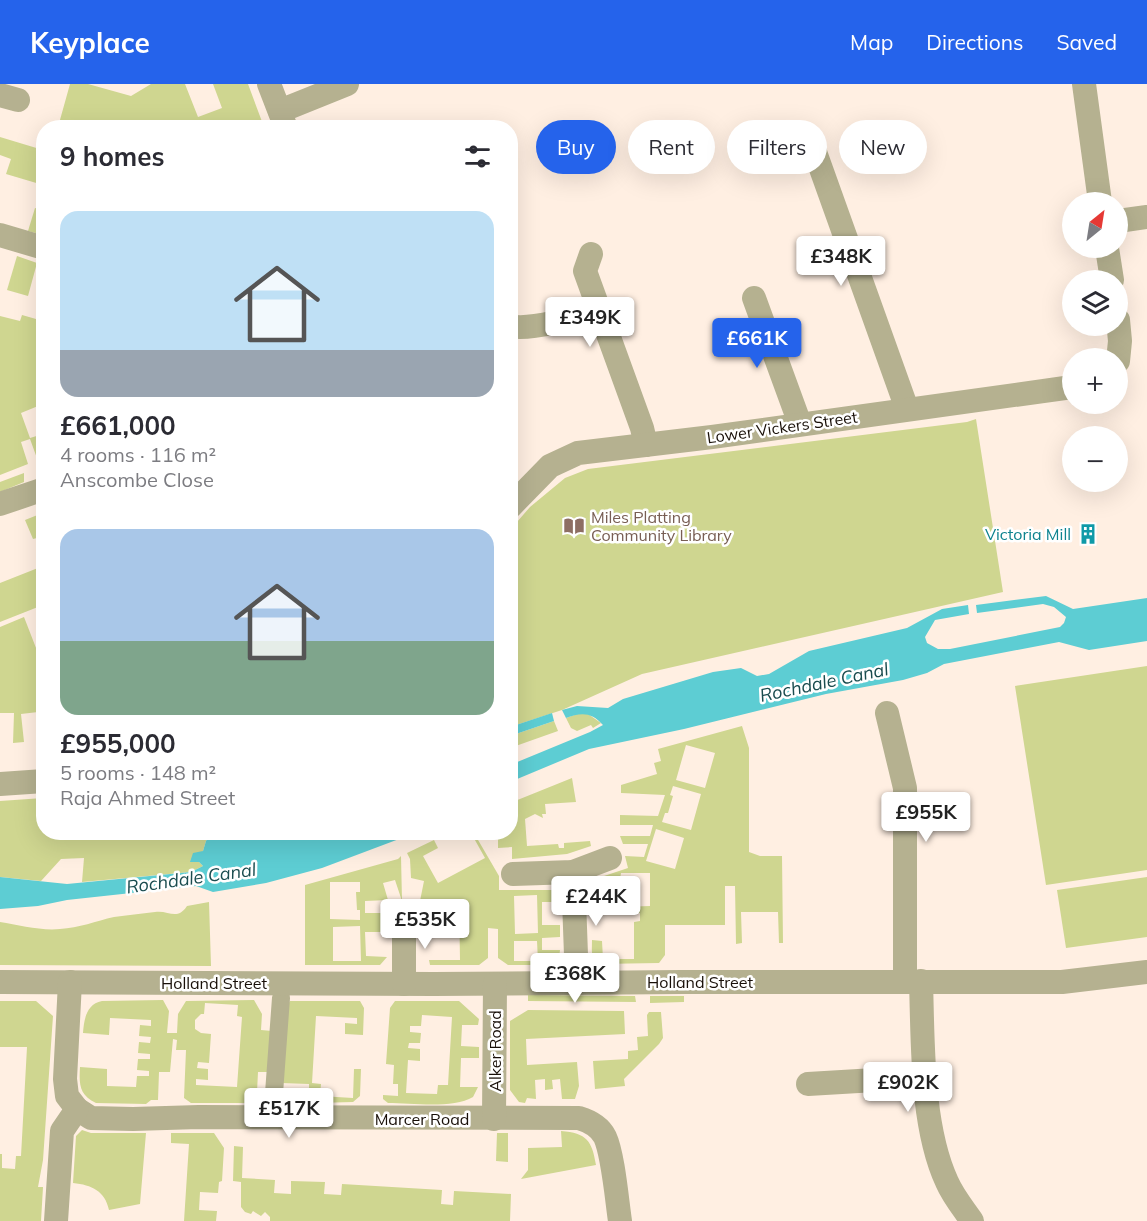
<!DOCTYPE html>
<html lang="en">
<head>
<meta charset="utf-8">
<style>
	body { margin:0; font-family:Mulish,sans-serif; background:#f2f2f3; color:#2b2b33; height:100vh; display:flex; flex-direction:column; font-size:22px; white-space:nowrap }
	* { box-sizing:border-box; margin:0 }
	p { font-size:20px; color:#7c7c81 }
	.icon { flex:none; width:33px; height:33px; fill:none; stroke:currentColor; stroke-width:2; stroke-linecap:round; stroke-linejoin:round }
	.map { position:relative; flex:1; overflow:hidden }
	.details { position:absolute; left:36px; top:36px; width:482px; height:720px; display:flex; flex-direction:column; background:#fff; border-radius:24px; box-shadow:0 6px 24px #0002 }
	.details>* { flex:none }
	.hud { position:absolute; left:536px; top:36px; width:520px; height:54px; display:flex; gap:12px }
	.needle { width:39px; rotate:30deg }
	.tools { position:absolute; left:1062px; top:108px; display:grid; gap:12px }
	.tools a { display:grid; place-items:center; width:66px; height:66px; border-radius:50%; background:#fff; box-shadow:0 6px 24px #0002; font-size:30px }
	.price { position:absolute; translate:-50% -51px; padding:0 14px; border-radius:6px; background:#fff; color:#222; font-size:20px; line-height:39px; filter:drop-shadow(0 2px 3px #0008) }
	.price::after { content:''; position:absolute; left:50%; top:36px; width:18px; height:14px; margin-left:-9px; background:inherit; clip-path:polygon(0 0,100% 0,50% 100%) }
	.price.current { background:#2563eb; color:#fff }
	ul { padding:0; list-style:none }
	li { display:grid; align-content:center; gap:12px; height:318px; padding:0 24px }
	li span { display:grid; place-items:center; height:186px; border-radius:18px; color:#555 }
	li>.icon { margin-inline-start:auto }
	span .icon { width:108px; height:108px; fill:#fffc; stroke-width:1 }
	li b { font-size:26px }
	h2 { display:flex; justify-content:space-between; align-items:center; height:72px; padding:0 24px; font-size:26px }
	.pill { padding:0 21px; border-radius:27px; background:#fff; box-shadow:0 6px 24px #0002; font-size:21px; line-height:54px }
	.pill.current { background:#2563eb; color:#fff }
	header { display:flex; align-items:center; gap:36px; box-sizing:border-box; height:84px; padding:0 30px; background:#2563eb; color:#fff }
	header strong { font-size:28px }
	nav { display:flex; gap:33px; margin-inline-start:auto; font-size:21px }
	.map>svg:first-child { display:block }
	.green { fill:#cfd690; fill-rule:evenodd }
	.water { fill:#5dcdd3 }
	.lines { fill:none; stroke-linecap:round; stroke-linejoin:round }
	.pedestrian { stroke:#b5b190; stroke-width:18 }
	.minor { stroke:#b5b190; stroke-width:24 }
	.labels { text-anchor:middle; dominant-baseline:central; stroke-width:5; stroke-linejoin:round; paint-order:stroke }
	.street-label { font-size:16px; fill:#180f08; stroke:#fff }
	.education-label { font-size:16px; fill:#785e54; stroke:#fff; text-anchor:start }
	.culture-label { font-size:16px; fill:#0d838f; stroke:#fff; text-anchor:end }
	.water-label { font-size:18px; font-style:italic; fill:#1a4c4f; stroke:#fff }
</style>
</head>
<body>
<header>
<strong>Keyplace</strong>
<nav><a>Map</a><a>Directions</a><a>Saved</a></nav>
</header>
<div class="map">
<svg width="1147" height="1137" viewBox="0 0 1147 1137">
	<rect width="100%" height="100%" fill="#ffefe2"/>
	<g class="green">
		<path d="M70,0H88L131,12L151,0H185L198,33L222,24L213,0H248L264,43H58Z"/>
		<path d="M0,53L43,66V101L6,90L11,75L0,71Z"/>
		<path d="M35,124L43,126V151L28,147Z"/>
		<path d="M17,172L37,179L28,212L7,206Z"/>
		<path d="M22,231L43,237V320L21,329L30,354L43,350V376L38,377L30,355L21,358L28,380L0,391V232L20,237Z"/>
		<path d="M976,335L1003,508L642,590L562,626L510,643V446L530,423L565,394L588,385L967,338Z"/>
		<path d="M24,389V398L0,408V398Z"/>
		<path d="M40,430L43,432L44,456L39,457L37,454L33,455L25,436Z"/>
		<path d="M43,482V521L0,538V499Z"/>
		<path d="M24,533L43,582V612L36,613L38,628L21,630L24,658L13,659L14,629H0V543Z"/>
		<path d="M1147,582V786L1046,801L1015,602Z"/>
		<path d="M580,629L588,630L601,639L593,644L591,641L577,647L571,644L566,634Z"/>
		<path d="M554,637L558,647L510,664V652Z"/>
		<path d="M742,642L749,664V768L760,772H782L783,859H779L778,828H741L742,859L736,860L735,802H725V841H665V871L659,879L600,880C590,875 592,867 592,856L602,857L603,875H634V838L640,837V829L593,827V818H620L621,823L650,822V789H621L620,795L598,794L628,784L625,772L644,773L648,760H623L620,752H650L653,741H620V731L658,732L665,711L621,709V701L657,690L654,679L661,677L658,665ZM686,661L715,669L705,704L676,696ZM673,702L701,710L691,746L662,738L665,729H668L673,712L670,711ZM656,745L684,754L675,785L646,777Z"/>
		<path d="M572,694L576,718L545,720L546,730H542L543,734L535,730L525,735L527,762L558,760L559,764H564V759L590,757L591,762L567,770L512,775V763L498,764V753L495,754L491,749L510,748V719Z"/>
		<path d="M43,714L44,748L211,749L206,757L203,767L191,778H199L203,782L191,788L82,798L84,774L61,775L41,797L0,793V717Z"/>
		<path d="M471,749H474L499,792V806H554L559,811L560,818H542V841H560V853L542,854V866H560L559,874L546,881H508L498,874V845L488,844V874L479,881H430L429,876H460L459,816L420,817L424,797L411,794L410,775L407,769L434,756L438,764L423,772L438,799L485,774ZM537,811L538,849L515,850L514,812ZM514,857H537L538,877H514Z"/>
		<path d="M401,772L402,817L395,796L383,799L388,816L365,817V829H388V848H365L366,872L387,873L380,881H305V801L398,775ZM330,798H360V808H356L357,826H360V836L330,835ZM360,842L361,877H333V843Z"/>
		<path d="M1147,793V853L1066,864L1057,806Z"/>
		<path d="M209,818L211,882L0,881V838C19,841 41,847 60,845C79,844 96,837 114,833C127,831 141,830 155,828C169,826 177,837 187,822Z"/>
		<path d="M528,911L635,912L636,918L528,917Z"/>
		<path d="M650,912H684V918L650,919Z"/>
		<path d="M163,916L169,927L167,949H177L178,930L186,917L254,916L262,930L261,946L272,947L269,988H258L257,1008L249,1019H191L184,1014L186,966H176L177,956L173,955L170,988H159L158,1016H151L146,1020L96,1019C79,1011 79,1000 80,983L107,985V1002L136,1003L137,992H149V987L137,986L138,975H150V970L138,969L139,958L150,959L151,953L139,952L140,941L151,942V936L110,934L109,951L83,949C84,936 86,920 102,917ZM205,919L238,921L237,932L242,933L237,1003L196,1001V995L208,996V985L197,984L198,978L209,979L211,950L201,949L195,945V936L201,930H204Z"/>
		<path d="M0,917H36L53,932L43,1076L38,1103H43L41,1137H0V1070H2V1084L15,1085L16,1072H21L27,963H0Z"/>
		<path d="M290,917H360L364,924L363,951L345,950V939L357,940V934L316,932L312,999L321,1000L320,1012L353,1014L354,985H361L360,1012L353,1018L316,1019L309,1011V1000L281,999L285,926Z"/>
		<path d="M395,917H459L479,935L478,941H462L461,962L479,963V974H461L460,1003H478L473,1013C453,1025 412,1019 388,1019L383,1015V1011L398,1012V1000H393L394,981L386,980L390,924ZM422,931L452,933L448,1001H438L437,1010L406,1009L408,976L420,977V965L408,964L409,959H420L421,949L410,948V942H421Z"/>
		<path d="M528,926L624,927L625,950L526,955L527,981L577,978L579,1002L575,1015H562L560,995L552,996L553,1005L545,1006V995L535,996L536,1015L527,1014L525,1019L519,1018L510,1006V937Z"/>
		<path d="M649,928H661L663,954L659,960L624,995L625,1002L595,1005L593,977L628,975V967L638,966L637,953L648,952L647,931Z"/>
		<path d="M82,1046L91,1049H146L140,1120L109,1126C105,1107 92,1101 73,1099L76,1052Z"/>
		<path d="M561,1047C587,1049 592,1057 596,1081L521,1095L528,1086V1064L562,1063Z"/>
		<path d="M171,1049H214L224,1064L222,1097L219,1098L218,1109L200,1108L199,1126L217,1127L216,1137H184L189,1060L171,1059Z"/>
		<path d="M497,1049H508V1078L496,1077Z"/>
		<path d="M234,1062L243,1063L242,1094L275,1096L274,1109L291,1110V1097L325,1098L324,1110L341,1111L342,1100L442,1106L441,1120L453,1121L454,1107L511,1110L510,1137H270V1133L265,1128L261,1132L253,1127L251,1130L245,1128L241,1123V1098L233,1097Z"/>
	</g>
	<g class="water">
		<path d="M1046,512L1073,525L1147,514V557L1089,566L1059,558L944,580L927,589L903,596L826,610L684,645L589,665L510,698V681L590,648L603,641C592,628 581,628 566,634L562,626L577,622L608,624L623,615L713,588L741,584L757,592L769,590L809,567L907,544L942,525L968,521L969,530L935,536L925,553L927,559L938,565H950L1060,543L1064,539L1066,533L1054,523L1043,520L977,529L976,521Z"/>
		<path d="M552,629L554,637L510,652V643Z"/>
		<path d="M211,749H415L322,784L266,799L213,808L196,802L67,816L38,822L0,825V793L67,800L191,788L203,782L199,778H190L193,769L203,767L206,757Z"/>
	</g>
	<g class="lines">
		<path class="pedestrian" d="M273,1023L281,914"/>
		<g class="minor">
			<path d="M269,0L286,44"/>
			<path d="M1084,0L1100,118"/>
			<path d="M0,11L18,16"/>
			<path d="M280,27L347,0"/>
			<path d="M815,68L907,325"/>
			<path d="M1118,137L1147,133"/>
			<path d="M0,151L44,164"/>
			<path d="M1107,164L1112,196"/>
			<path d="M591,170L585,187L642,344L646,361"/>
			<path d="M754,214L800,340"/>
			<path d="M1118,236L1120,257L1118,277"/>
			<path d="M510,242C529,247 579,233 598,226"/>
			<path d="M0,420L44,405"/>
			<path d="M510,423L550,382L578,369L712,353L1072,303"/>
			<path d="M887,629L905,704V897"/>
			<path d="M0,700L44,697"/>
			<path d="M573,788L577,899"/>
			<path d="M513,790L573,788L610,774"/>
			<path d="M921,897C923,959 921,1042 947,1098C953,1112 963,1124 972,1137"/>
			<path d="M0,898L434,900L682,898H1062L1147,888"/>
			<path d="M70,898L65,995L67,1012L77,1025L91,1034L133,1035L199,1033L579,1034C589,1037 600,1043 605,1053C613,1070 617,1117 620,1137"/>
			<path d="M404,900V831"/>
			<path d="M808,1000L926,993"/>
			<path d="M494,1035L495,900"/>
			<path d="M56,1137L62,1047L77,1025"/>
		</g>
	</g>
	<defs>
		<g id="library-bare" transform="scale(1.62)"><path d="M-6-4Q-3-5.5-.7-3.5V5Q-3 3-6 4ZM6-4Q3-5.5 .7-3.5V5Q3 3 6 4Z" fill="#8d6e63" stroke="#fff" stroke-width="2.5" paint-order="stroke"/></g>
		<g id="building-bare" transform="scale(1.62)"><path d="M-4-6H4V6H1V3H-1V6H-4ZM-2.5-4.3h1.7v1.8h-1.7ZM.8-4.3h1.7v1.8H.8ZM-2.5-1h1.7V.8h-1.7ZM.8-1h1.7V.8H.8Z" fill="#0f9aa8" stroke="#fff" stroke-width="2.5" paint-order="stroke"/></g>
	</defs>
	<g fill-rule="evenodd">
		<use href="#library-bare" x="574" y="442"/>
		<use href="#building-bare" x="1088" y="450"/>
	</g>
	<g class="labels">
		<g class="street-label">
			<text transform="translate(782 343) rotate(-8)">Lower Vickers Street</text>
			<text x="700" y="898">Holland Street</text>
			<text x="214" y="899">Holland Street</text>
			<text transform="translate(495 967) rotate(-90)">Alker Road</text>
			<text x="422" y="1035">Marcer Road</text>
		</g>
		<g class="education-label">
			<text x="591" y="433">Miles Platting<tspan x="591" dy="18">Community Library</tspan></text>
		</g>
		<g class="culture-label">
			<text x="1071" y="450">Victoria Mill</text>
		</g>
		<g class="water-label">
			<text transform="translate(824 598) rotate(-12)">Rochdale Canal</text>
			<text transform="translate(191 794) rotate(-8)">Rochdale Canal</text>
		</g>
	</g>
</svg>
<div class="tools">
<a><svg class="needle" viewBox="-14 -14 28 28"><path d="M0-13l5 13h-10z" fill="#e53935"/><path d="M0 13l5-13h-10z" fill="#7c7c81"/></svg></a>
<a><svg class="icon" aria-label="layers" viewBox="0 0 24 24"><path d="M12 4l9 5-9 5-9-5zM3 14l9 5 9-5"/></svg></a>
<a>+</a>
<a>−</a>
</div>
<b class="price" style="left:841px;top:203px">£348K</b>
<b class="price" style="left:590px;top:264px">£349K</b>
<b class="price current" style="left:757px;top:285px">£661K</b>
<b class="price" style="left:926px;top:759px">£955K</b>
<b class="price" style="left:596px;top:843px">£244K</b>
<b class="price" style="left:425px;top:866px">£535K</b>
<b class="price" style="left:575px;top:920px">£368K</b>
<b class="price" style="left:908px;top:1029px">£902K</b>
<b class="price" style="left:289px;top:1055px">£517K</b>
<div class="hud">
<a class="pill current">Buy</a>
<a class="pill">Rent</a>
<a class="pill">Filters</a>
<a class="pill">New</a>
</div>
<section class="details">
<h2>9 homes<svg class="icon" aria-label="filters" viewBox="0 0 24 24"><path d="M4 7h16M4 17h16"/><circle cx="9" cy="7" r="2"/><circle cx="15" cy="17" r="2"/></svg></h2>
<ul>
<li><span style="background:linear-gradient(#bfe0f5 75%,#9aa5b1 0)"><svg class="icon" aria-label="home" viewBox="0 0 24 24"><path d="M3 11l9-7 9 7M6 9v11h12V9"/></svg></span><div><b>£661,000</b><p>4 rooms · 116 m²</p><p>Anscombe Close</p></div></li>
<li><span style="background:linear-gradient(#a9c7e8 60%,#7fa58c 0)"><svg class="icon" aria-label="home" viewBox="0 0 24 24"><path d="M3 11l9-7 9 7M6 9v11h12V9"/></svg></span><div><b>£955,000</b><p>5 rooms · 148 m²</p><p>Raja Ahmed Street</p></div></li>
</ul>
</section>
</div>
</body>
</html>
